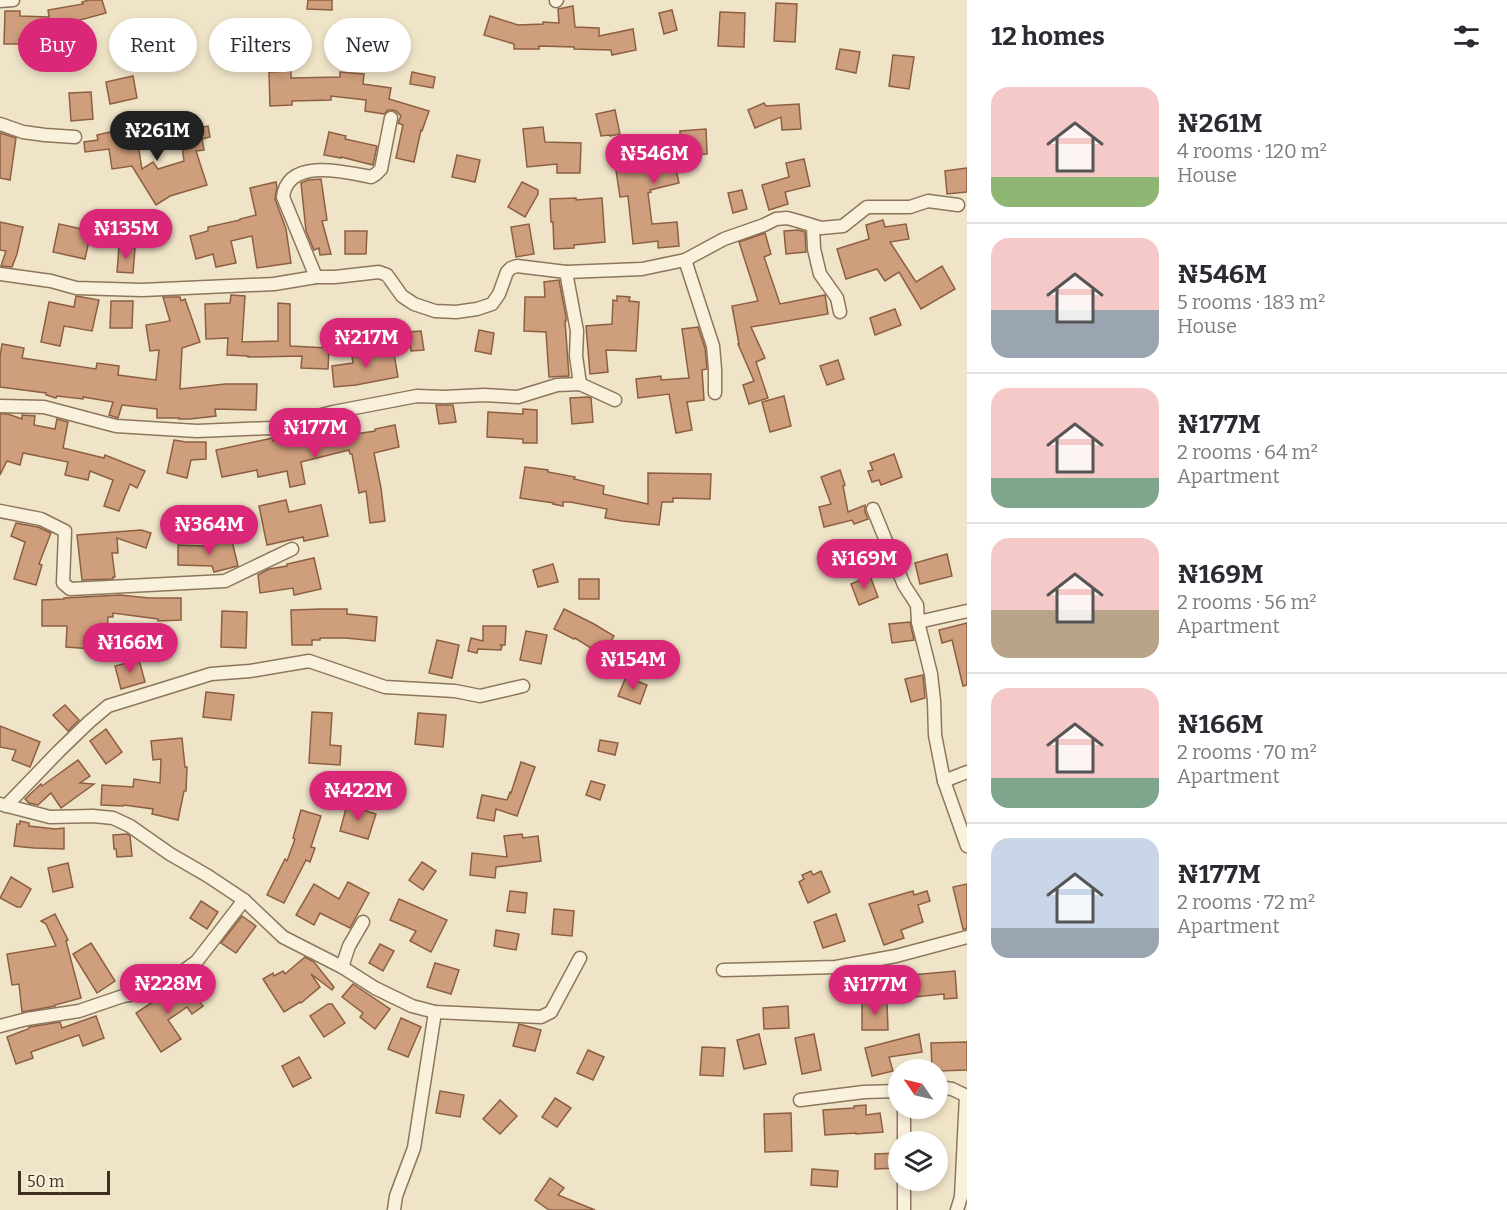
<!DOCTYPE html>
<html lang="en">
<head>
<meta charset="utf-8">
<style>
	body { margin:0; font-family:Bitter,serif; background:#f7f7f7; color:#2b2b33; height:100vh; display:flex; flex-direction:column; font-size:22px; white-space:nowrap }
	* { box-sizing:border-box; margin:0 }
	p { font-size:20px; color:#7c7c81 }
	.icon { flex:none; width:33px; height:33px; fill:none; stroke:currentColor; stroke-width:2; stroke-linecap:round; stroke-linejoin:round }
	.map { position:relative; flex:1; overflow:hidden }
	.panel { display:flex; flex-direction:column; background:#fff; width:540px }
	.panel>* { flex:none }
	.banner { position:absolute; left:18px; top:18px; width:570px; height:54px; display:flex; gap:12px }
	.needle { width:39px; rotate:304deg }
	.fabs { position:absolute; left:888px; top:1059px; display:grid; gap:12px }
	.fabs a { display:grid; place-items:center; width:60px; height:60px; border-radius:50%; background:#fff; box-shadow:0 3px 9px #0003; font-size:30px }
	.scale { position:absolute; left:18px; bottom:15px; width:92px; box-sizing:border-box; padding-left:6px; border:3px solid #3d2e20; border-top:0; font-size:16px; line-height:21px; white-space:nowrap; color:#3d2e20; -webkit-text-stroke:4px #f7eed8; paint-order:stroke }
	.price { position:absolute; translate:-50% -51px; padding:0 14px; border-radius:21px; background:#db2777; color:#fff; font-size:20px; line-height:39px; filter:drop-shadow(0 2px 3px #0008) }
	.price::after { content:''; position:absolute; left:50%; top:36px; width:18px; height:14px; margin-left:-9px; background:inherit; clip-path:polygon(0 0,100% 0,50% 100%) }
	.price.selected { background:#222; color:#fff }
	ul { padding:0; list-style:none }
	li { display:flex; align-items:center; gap:18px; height:150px; padding:0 24px }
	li+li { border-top:2px solid #e1e1e2 }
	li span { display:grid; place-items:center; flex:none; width:168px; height:120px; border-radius:18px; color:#555 }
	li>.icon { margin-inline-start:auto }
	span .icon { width:72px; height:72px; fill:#fffc; stroke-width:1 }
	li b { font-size:26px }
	h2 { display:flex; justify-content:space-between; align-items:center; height:72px; padding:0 24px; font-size:26px }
	.chip { padding:0 21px; border-radius:27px; background:#fff; box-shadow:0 3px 9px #0003; font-size:21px; line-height:54px }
	.chip.selected { background:#db2777; color:#fff }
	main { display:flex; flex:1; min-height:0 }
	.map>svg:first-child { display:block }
	.building { fill:#cf9f7d; stroke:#8d5f41; stroke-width:1.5 }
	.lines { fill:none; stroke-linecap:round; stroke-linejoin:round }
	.street-casing { stroke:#8d765c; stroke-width:15 }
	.street { stroke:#faf1dc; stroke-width:12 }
</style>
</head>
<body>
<main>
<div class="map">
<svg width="967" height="1210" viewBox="0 0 967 1210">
	<rect width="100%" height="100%" fill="#f0e4c8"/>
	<g class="building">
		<path d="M89,0H102L106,13L80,20L81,27L48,33V40L19,39V44H4L5,11H20V16L49,17L48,10L83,4L82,2Z"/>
		<path d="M308,0H332V10L307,9Z"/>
		<path d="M776,3L797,4L795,42L774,41Z"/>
		<path d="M573,6L575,27L599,28V36L633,29L636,50L612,55L611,50L574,49V47L539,46V49H514V44L484,35L490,16L518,25L543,24V22L559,23L558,9Z"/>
		<path d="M672,10L677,30L664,34L659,13Z"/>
		<path d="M720,12L745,13L744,47L718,46Z"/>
		<path d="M840,49L860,52L856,73L836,69Z"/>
		<path d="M893,55L914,57L909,89L889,86Z"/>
		<path d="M291,71V78L340,77V72L364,74L363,84L391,88L389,99L429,111L422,131L421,130L414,162L396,158L403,125L398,123L401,116L396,111L392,110H388L384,114L365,111L366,100L331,96V100L292,101V105L270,106L269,72Z"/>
		<path d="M412,72L435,77L433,88L410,84Z"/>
		<path d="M133,76L137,98L110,104L106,82Z"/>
		<path d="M91,92L93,119L71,121L69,93Z"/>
		<path d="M764,103L766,106L799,104L801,129L782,130L781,117L755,128L748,110Z"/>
		<path d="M615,110L620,134L610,136V135L601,136L596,114Z"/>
		<path d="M208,126L210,137L202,139L204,150L196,151L207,185L170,196L156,205L132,166L112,169L109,149L85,152L84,142L98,140L97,135L128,128L132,145L138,144L142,169L153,162L158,169L184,161L180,131Z"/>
		<path d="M543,127L545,142L581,143L580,173H557V164L527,167L523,129Z"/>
		<path d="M706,129L707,154L673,156L679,183L650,190L651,192L648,193L652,224L677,222L679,246L658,248V241L633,244L628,196L620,197L614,157L642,149L643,153L680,143V131Z"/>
		<path d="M329,132L346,136L345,139L377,146L373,165L341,157V158L324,155Z"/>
		<path d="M0,133L16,138L10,180L0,178Z"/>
		<path d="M457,155L480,160L475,182L452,177Z"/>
		<path d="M804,159L810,186L785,192L788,204L769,210L762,185L789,177L786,163Z"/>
		<path d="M967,168V192L947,194L945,171Z"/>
		<path d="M321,179L327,220L322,221L331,254L320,255L319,248L314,250L306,231L301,183L308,180Z"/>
		<path d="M276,182L277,187L275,199L286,229L291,263L257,268L252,236L231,241L236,263L216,267L213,254L196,259L190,236L208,231V227L240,220V219L256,215L250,188Z"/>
		<path d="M522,182L538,190V194L525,217L508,207Z"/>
		<path d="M742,190L747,209L733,213L728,193Z"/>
		<path d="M576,198V200L602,198L605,242L574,245V248L554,249L553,222H551L550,199Z"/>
		<path d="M165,219L169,236L136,244L132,228Z"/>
		<path d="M883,220L885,227L906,224L909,239L890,242L916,282L942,266L955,289L921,309L899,272L885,281L877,269L846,279L837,249L869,239L866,225Z"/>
		<path d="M0,222L23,227L17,254L12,267L1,266L6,251L0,250Z"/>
		<path d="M59,224L91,231L85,259L53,252Z"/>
		<path d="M529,224L534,254L516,257L511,227Z"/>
		<path d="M798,230L805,232L806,252L786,254L784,231Z"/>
		<path d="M345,231H367L366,254H345Z"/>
		<path d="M765,233L771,254L764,257L780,304L825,295L828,314L751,327L765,358L756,362L768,398L749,404L743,385L754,381L738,344H739L732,306L758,301L739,242Z"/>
		<path d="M119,247L135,248L133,273L117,272Z"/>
		<path d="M559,280L566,317V321H565L569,376L549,377L546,332L524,331L525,297H545L544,282Z"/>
		<path d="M231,295L245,296L242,342L278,341V303L290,304V346L329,348L328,369L301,368L302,356L248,357V356L227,355L228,338L206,339L205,304L230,303Z"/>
		<path d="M76,296L99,300L92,331L64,326L60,346L41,342L49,302L74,307Z"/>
		<path d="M617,296L630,297L629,301L639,302L636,351L606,350L608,372L590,374L586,326L612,324L613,300L617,301Z"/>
		<path d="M163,297H180L181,301L185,299L200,342L182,348L180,389L225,384H257L256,410L215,409L216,416L190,419H179V418H157V409L122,405L118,418L109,415L113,402L83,397V399L57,396L56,398L46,395V393L0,387V357L2,344L24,348L22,358L96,369L97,363L119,366L118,375L156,380L159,350L150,351L146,325L170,321Z"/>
		<path d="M111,301H133L132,328H110Z"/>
		<path d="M895,309L901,325L875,335L870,318Z"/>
		<path d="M698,327L705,348L707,369L702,370L704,400L687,402L692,430L676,433L669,394L638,398L636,379L661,376V380L689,378L682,329Z"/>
		<path d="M479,330L494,333L491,354L475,351Z"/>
		<path d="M421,331L424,350L411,351L409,332Z"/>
		<path d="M393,348L398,377L356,385L334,387L332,366L353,363L352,357L373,354V352Z"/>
		<path d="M838,360L844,379L827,385L820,366Z"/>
		<path d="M784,396L791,426L770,432L762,402Z"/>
		<path d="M588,397L591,398L593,422L572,424L570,398Z"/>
		<path d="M436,405H453L456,422L439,424Z"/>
		<path d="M523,409L537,410V443H523V439L487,437L488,412L523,414Z"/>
		<path d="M0,414H8L22,419V415L35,416L34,425L55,429L57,419L68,422L63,448L104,458L105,455L145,471L137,488L130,484L119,511L104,506L113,480L90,471L88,480L65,475L68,462L23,453L20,465L7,461L0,475Z"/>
		<path d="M395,425L399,447L374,453L381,488L385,521L370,523L366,491L359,493L352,454H350L349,450L301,462L305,484L290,487L287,471L258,477L257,470L222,477L216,450L273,438V441L296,436L297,439L339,427L342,436L375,431V429Z"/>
		<path d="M174,440L186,442H206V459L191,460L187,478L167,473Z"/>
		<path d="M894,454L902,477L881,485L879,480L872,482L868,471L873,470L870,463Z"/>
		<path d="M525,467L548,470V472L575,477L574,479L604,486L603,494L648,504V473L711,474L710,499L673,498V502H662L659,525L622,521L605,518L607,509L570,502H563V506L553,504L554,503L520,498Z"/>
		<path d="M840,470L845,485L843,486L848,512L865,505V512L868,519L854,524L852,520L824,527L819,507L831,504L821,477Z"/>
		<path d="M286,500L289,512L321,505L328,536L304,541L303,537L267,545L259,506Z"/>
		<path d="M16,523L38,527L51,533L39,564L42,565L36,585L14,579L25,542L11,536Z"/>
		<path d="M141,530L151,533L146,548L117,538L118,553H112L115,577H113V579L82,580L77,535Z"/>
		<path d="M226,541H232L238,566L214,572L212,566L178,565V545L204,546Z"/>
		<path d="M947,554L952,576L920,584L915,563Z"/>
		<path d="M314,558L321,589L294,595L293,588L260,593L258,575L269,569L287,566V564Z"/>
		<path d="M553,564L558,582L538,587L533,570Z"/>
		<path d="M870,576L878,597L859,605L851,584Z"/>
		<rect x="579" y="579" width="20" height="20"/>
		<path d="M120,595L149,598H181V620L158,621V619L113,613V617H108L106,650L66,647L67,626H42V600L64,599V598Z"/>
		<path d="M322,609H347V614L377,617L375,641L346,638H320V640H312V645H292L291,610Z"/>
		<path d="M564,609L594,624L614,636L602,655L575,638L574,639L554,629Z"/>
		<path d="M222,611L247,612L246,648L221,647Z"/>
		<path d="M910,622L914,640L892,643L889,624Z"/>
		<path d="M967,623V685L963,686L952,640L942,643L939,630Z"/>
		<path d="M483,626H506L505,645H500L502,646L501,650L478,649L477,653L468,651L471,638L483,641Z"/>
		<path d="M526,631L547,635L541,664L520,660Z"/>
		<path d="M437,640L459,645L452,678L429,673Z"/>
		<path d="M139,660L145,682L121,689L115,666Z"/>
		<path d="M923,675L925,698L911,702L905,679Z"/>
		<path d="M626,677L647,685L640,704L618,696Z"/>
		<path d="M206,692L234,695L231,720L203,717Z"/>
		<path d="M65,705L79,720L68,731L53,715Z"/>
		<path d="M312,712L332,713L330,745L341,746L340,765L309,763Z"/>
		<path d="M418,713L446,715L443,747L415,744Z"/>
		<path d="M0,726L40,742L30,767L12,760L16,750L0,747Z"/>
		<path d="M106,729L122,752L106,764L90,741Z"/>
		<path d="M182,738L185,767H187L186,791H184L178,820L152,814L153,809L124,805L123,806L101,805L102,785L133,787L134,779L160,783L161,759L153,760L151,741Z"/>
		<path d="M600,740L618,743L615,755L598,751Z"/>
		<path d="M78,760L90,776L80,783L94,784L61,808L51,793L38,805L29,803L25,799L41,784L42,786Z"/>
		<path d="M521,762L535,767L517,816L496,809L494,821L477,818L482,795L507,800L510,792L511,793Z"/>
		<path d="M591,781L605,785L600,800L586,795Z"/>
		<path d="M347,805L376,814L368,839L340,831Z"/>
		<path d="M301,810L321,816L311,847L315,848L310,862L306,860L284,903L267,895L285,859L287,861L295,839L293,838Z"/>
		<path d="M20,821L29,823V826L55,829L64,828V849L34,848L14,846L17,824H20Z"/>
		<path d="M127,834L130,836L132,856L117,857L116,849H114L113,835Z"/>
		<path d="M522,834L523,838L538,836L541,861L496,867L495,878L470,875L472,853L507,857L504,836Z"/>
		<path d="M422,862L436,871L423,890L409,880Z"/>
		<path d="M68,863L73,887L53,892L48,868Z"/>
		<path d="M811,871L813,875L821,871L830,892L808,903L799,882L804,879L802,875Z"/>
		<path d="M11,877L31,889L21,907H17L0,898Z"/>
		<path d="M348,882L369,893L350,928L320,913L314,925L296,915L314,884L339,899Z"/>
		<path d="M967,884V929H963L953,887Z"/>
		<path d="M510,891L527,893L525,913L507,911Z"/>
		<path d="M913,891L914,895L927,891L930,901L918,905L923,922L901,930L904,938L884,945L869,904Z"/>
		<path d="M399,899L447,920L431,952L410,941L416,931L390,920Z"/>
		<path d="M201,901L218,912L207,929L190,918Z"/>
		<path d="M554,909L574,911L572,936L552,934Z"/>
		<path d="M55,914L68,940L66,941L81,998L55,1005V1006L22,1012L19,984L12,985L7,954L56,946L46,924L41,921Z"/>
		<path d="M836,914L845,941L823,948L814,922Z"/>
		<path d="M242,916L256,926L236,953L221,943Z"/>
		<path d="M496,930L519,934L516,950L494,946Z"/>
		<path d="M91,943L115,981L97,993L73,954Z"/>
		<path d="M380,944L394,951L383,971L369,963Z"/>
		<path d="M305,957L314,962L334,987L332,990L311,974L320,987L301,1003L300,1002L284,1012L263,979L273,973L274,976L283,971L285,974Z"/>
		<path d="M435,963L459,970L451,994L427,987Z"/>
		<path d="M955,971L957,998L944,999V994L914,997L912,975Z"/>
		<path d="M186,983L203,1006L192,1014L187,1007L168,1020L181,1039L161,1052L136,1013L171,990L172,993Z"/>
		<path d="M353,984L390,1009L375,1029L360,1017L363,1013L342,997Z"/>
		<path d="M887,1002L888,1030H862V1003Z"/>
		<path d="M328,1004H332L345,1023L324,1037L310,1016Z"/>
		<path d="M788,1006L789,1028L764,1029L763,1008Z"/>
		<path d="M96,1016L104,1038L83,1046L79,1035L31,1052L33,1058L16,1064L7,1037L28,1029L29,1027L60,1022L62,1028Z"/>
		<path d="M401,1018L421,1027L408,1057L388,1049Z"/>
		<path d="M519,1024L541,1030L535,1051L513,1046Z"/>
		<path d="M759,1034L766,1064L744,1069L737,1040Z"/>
		<path d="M814,1034L821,1070L802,1074L795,1038Z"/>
		<path d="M919,1034L922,1052L889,1057L893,1071L872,1076L865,1048Z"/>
		<path d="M967,1042V1070L938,1071V1070H932L931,1043Z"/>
		<path d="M702,1047L725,1048L723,1076L700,1075Z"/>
		<path d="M588,1050L604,1057L593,1080L577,1073Z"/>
		<path d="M299,1057L311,1078L293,1087L282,1066Z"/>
		<path d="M440,1091L464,1095L460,1117L436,1113Z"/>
		<path d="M555,1098L571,1108L557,1127L542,1117Z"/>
		<path d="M500,1100L517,1116L500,1134L483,1119Z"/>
		<path d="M866,1105V1115L880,1113L883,1132L856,1134V1133L825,1135L823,1110L854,1108V1106Z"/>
		<path d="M791,1113L792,1151L765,1152L764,1114Z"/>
		<path d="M898,1153V1168L875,1169V1154Z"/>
		<path d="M812,1169L838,1171L837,1187L811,1185Z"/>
		<path d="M550,1178L564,1188L558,1195L595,1210H549L535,1200Z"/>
	</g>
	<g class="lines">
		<g class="street-casing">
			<g id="street">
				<path d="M0,1L13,0"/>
				<path d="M556,1L557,0"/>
				<path d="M0,124L23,132L45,135L75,137"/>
				<path d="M813,226L814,249L820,274L837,298L840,312"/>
				<path d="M685,260L713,346L715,369V393"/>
				<path d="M566,272L577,331L576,356L580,384"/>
				<path d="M0,274L51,281L76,288L142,290L274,284L316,277H335L379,272L387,275L402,296L414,304L435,311L456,312L477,309L492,304L499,294L507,272L511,268L517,266L566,272L642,269L685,260L724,239L764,225L776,219L787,218L798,221L821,228L843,226L867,207H910L928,201L958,205"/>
				<path d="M316,277L283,197C288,157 345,172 371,177L376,174L381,169L391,118"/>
				<path d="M0,406L44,407L116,426L197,431L270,428L333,412L417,396L444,397L484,395L518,397L557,385L580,384L615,400"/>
				<path d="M873,509L904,585L917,605L918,622L931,674L934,701L935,735L944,781L967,846"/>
				<path d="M0,511L41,519L65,531L63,583L70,589L225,581L292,549"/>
				<path d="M918,622L967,611"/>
				<path d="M944,781L967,772"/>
				<path d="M0,804L50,817L93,816L113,818L130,826L170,854L208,876L244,900L283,937L342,967L375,988L412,1006L435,1012L541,1017L551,1012L580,958"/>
				<path d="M6,806L59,751L89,722L108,706L211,674L250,671L309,661L385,687L455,691L480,696L523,686"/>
				<path d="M342,967L349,946L363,922"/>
				<path d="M723,970L836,967L896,956L967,937"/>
				<path d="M0,1026L27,1019L79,1011L123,996L157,990L197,961L244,900"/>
				<path d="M938,1087L952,1089L967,1096"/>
				<path d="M800,1100L864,1092L898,1091"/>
				<path d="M904,1108V1142"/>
				<path d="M904,1180V1210"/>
				<path d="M394,1210L396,1196L414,1148L435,1012"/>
				<path d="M957,1210L961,1197L966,1096"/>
			</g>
		</g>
		<use href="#street" class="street"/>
	</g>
</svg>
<div class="fabs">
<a><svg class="needle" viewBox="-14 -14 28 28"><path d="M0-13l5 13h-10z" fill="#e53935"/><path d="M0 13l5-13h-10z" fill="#7c7c81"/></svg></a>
<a><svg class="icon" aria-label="layers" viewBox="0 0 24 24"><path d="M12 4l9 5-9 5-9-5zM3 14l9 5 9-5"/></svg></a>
</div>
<div class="scale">50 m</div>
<b class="price selected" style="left:157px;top:162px">₦261M</b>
<b class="price" style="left:654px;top:185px">₦546M</b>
<b class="price" style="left:126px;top:260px">₦135M</b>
<b class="price" style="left:366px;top:369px">₦217M</b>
<b class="price" style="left:315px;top:459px">₦177M</b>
<b class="price" style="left:209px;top:556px">₦364M</b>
<b class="price" style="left:864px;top:590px">₦169M</b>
<b class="price" style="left:130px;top:674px">₦166M</b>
<b class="price" style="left:633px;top:691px">₦154M</b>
<b class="price" style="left:358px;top:822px">₦422M</b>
<b class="price" style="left:168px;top:1015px">₦228M</b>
<b class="price" style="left:875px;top:1016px">₦177M</b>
<div class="banner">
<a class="chip selected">Buy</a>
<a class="chip">Rent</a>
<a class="chip">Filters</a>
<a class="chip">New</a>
</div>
</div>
<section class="panel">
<h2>12 homes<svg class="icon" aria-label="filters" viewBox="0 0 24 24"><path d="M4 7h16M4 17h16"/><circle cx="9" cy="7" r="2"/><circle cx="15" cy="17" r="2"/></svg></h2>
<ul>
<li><span style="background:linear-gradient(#f6c9c9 75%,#8fb573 0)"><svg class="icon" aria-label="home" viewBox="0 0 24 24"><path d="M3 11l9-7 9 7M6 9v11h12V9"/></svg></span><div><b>₦261M</b><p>4 rooms · 120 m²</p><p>House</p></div></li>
<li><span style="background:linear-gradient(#f6c9c9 60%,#9aa5b1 0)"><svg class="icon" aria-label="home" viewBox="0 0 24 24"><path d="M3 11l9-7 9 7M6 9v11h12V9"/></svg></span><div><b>₦546M</b><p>5 rooms · 183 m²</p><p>House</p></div></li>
<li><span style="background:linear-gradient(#f6c9c9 75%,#7fa58c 0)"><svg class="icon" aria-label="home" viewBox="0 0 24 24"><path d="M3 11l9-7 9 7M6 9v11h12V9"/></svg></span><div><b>₦177M</b><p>2 rooms · 64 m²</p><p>Apartment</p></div></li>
<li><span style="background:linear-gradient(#f6c9c9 60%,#b9a48a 0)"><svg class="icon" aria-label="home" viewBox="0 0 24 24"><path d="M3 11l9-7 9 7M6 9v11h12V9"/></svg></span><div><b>₦169M</b><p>2 rooms · 56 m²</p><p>Apartment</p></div></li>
<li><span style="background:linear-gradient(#f6c9c9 75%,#7fa58c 0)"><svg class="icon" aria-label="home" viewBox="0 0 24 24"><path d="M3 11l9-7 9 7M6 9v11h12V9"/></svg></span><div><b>₦166M</b><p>2 rooms · 70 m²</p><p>Apartment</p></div></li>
<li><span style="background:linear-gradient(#c9d6e8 75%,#9aa5b1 0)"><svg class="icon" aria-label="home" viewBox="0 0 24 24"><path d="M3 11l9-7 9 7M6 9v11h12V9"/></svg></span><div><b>₦177M</b><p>2 rooms · 72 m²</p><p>Apartment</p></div></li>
</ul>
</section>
</main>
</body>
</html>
